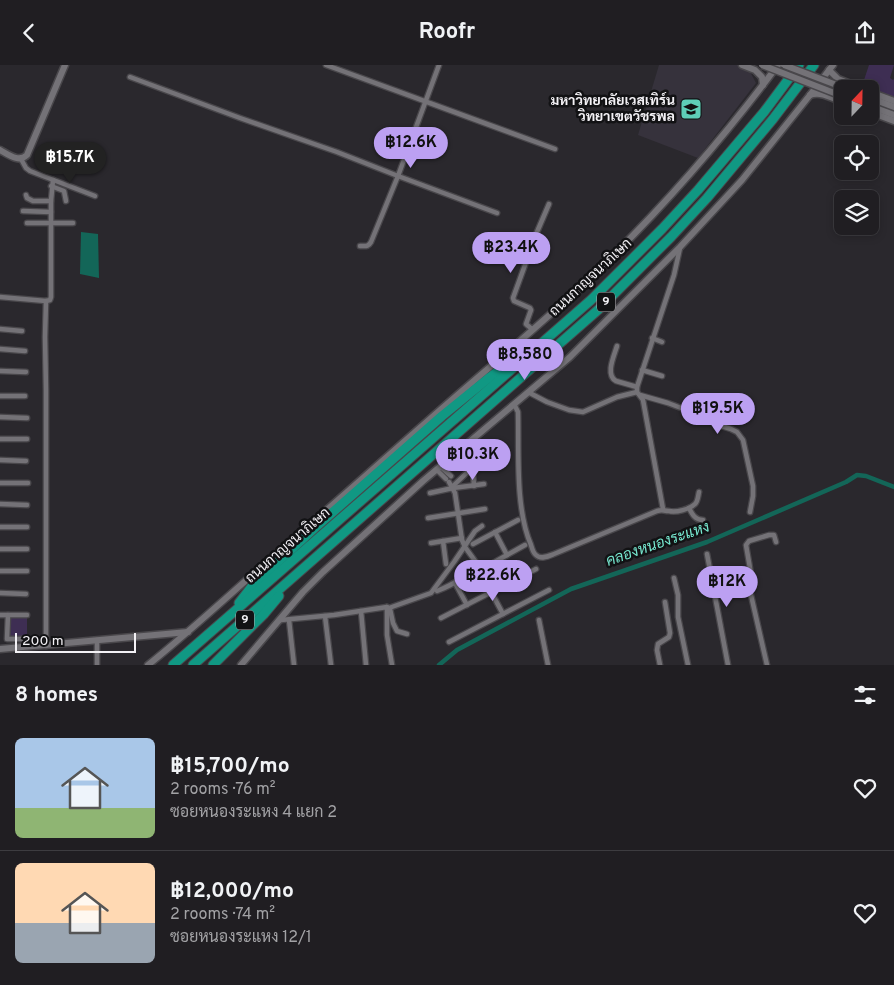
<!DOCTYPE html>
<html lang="en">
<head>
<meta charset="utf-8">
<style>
	body { margin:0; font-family:Overpass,Sarabun,sans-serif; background:#2d2b2f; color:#f1f3f6; height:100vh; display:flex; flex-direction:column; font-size:19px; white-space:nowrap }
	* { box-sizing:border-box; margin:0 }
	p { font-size:16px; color:#a2a2a5 }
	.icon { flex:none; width:28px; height:28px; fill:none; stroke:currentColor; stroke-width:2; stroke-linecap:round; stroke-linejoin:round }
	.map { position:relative; height:600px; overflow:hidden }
	.side { display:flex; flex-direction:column; background:#201e22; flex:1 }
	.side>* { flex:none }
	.needle { width:32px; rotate:22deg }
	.controls { position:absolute; left:834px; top:15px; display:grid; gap:10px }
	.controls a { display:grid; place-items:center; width:45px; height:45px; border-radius:8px; background:#201e22; box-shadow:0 2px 8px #0003,0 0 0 1px #3d3c40; font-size:25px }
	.scale { position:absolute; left:15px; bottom:12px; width:121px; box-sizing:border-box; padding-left:5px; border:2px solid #f3f1f5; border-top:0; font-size:14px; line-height:18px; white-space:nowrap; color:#f3f1f5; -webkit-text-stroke:4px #121214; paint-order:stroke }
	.price { position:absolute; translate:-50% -42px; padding:0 11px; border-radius:18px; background:#bca0f2; color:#111; font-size:16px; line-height:32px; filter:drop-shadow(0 1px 2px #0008) }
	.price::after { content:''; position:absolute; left:50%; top:30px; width:15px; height:11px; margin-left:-8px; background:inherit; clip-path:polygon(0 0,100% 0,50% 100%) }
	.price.active { background:#222; color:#fff }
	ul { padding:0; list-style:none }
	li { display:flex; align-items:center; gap:15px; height:125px; padding:0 15px }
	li+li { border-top:1px solid #3d3c40 }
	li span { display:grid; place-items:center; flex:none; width:140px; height:100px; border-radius:8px; color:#555 }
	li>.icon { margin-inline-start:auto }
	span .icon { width:60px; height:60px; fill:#fffc; stroke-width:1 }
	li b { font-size:21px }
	h2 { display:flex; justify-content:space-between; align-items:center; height:60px; padding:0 15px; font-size:21px }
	header { display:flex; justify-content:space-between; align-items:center; height:65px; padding:0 15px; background:#201e22; font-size:22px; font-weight:700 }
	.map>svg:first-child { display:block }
	.built { fill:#36323c }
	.green { fill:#3e2e53 }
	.water { fill:#136658 }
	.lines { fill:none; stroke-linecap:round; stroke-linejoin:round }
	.canal { stroke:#136658; stroke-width:4.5 }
	.street-casing { stroke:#49474b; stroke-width:7 }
	.secondary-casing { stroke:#49474b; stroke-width:9 }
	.highway-casing { stroke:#49474b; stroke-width:11 }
	.street { stroke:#747277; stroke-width:4.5 }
	.secondary { stroke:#747277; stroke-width:6 }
	.highway { stroke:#109883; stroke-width:9 }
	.secondary-bridge-casing { stroke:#49474b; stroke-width:9; stroke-linecap:butt }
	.secondary-bridge { stroke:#747277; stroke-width:6 }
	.labels { text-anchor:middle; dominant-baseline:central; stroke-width:5; stroke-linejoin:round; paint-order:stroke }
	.shield { fill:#121214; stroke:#b0aeb2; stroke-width:1 }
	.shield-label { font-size:12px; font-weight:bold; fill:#f3f1f5 }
	.poi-label { font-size:14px; font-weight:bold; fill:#f3f1f5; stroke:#121214; text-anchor:end }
	.street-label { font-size:14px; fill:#f3f1f5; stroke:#121214 }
	.water-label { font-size:15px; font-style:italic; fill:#76e6ce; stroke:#121214 }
</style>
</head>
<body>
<header><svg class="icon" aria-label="back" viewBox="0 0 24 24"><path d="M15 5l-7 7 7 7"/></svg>Roofr<svg class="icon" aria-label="share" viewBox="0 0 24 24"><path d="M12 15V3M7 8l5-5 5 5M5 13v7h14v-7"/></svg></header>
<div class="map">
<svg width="894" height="600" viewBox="0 0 894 600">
	<rect width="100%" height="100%" fill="#2a282d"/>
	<path class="built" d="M659,0H738L748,3L756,18L698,93L638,70Z"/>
	<g class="green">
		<path d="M869,0H894L890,13L893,15L894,14V33L862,21Z"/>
		<rect x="10" y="553" width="17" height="18"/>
	</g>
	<path class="water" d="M81,167L98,169L99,213L80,209Z"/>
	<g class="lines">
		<path class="canal" d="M439,600L457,585L571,524L707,477L846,417L857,410L866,411L894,422"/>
		<g class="street-casing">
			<g id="street">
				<path d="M326,0L555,84"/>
				<path d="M130,12L240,53L337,87L398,111L497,148"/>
				<path d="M21,94L26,103L30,106L95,131"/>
				<path d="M51,121L64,126L66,136"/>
				<path d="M26,130L27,133L33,136H51"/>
				<path d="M23,146L51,147"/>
				<path d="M27,158H73"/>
				<path d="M360,181C366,181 368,182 371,177L398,111L439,0"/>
				<path d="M0,232L46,236L50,235L51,232V136L53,115"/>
				<path d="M46,236L45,272L46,325V581"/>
				<path d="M0,264L22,266"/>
				<path d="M533,265L526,259L531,245L530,243L514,236L513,233L537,167L549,139"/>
				<path d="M652,273L662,277"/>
				<path d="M617,281C614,291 605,310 616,316L637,322"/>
				<path d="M0,284L25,286"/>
				<path d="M642,305L662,311"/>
				<path d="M0,306L26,307"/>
				<path d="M528,327L547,337L569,345L583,347L617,332L637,327"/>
				<path d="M640,330L668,338L702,351L718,360L731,364L737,367L743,375L753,421V431L750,447"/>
				<path d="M0,331H25"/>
				<path d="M514,339L518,347C519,388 515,443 531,480C532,483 533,488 536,490C541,495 549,491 554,489L657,446C663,444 663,446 669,446C676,448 690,444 695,439C698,436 698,431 699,427"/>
				<path d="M0,352L27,353"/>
				<path d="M0,374H27"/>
				<path d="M0,395L26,396"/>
				<path d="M441,402L451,411"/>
				<path d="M437,405L446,414"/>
				<path d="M473,408L474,421"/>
				<path d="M449,417L455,428L462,475L465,482L478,500"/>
				<path d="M0,418H28"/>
				<path d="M452,422L480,395"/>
				<path d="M430,428L453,423L484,419"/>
				<path d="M0,439L27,440"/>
				<path d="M689,443C692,449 695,455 703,455"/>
				<path d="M663,444L643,335L637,327V322L674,210L680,183"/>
				<path d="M428,453L485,444"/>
				<path d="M0,462H27"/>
				<path d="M495,467L507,490"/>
				<path d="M443,476L446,499"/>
				<path d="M431,478L462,473"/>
				<path d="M473,479L518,455"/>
				<path d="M0,484H27"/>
				<path d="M707,489L728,600"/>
				<circle cx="479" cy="505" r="5"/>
				<path d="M484,503L525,480"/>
				<path d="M0,506H27"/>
				<path d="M482,510L503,549"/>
				<path d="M674,513L678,530V552L688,600"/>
				<path d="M455,518L467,540"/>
				<path d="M437,526C457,518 462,514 475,497"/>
				<path d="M0,528L26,529"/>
				<path d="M387,542L390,544L393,558L397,566L407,569"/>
				<path d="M389,543L431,528L454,497L475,466L482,461"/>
				<path d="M361,546L366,600"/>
				<path d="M0,550H27"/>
				<path d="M8,550L7,574H27"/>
				<path d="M325,551L331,600"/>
				<path d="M441,553L536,504"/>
				<path d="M281,555L334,550L387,542V570L392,600"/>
				<path d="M289,555L294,600"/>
				<path d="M539,555L548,600"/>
				<path d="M97,575V600"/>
				<path d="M449,577L549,525"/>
				<path d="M660,600L657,585L658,579L669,572L670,568L665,537"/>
				<path d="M767,600L748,517L751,509L746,480L749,476L769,470H774L776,477"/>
			</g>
		</g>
		<g class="secondary-casing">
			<g id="secondary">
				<path d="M742,0L755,5L762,12L763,20"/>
				<path d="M829,5L838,14L863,24"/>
				<path d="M870,27L894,36"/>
				<path d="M810,30C821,26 832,33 842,37"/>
				<path d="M870,33L894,42"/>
				<path d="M870,41L894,50"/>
				<path d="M870,47L894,56"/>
				<path d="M0,85C9,90 19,98 27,90L65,0"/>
				<path d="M0,584L188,567"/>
				<path d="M148,600C183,572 217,541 251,511C308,462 365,411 422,361C479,310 538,263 593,210C660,146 722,75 778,0"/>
				<path d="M241,600L303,527L323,507L423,416L570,292L680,182L742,115L810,30L833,0"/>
			</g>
		</g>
		<g class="highway-casing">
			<g id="highway">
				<path d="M239,538L253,520L317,461L442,351L490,312L521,289"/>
				<path d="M173,600L591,235L662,164L698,125L764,47L799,0"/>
				<path d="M193,600L599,244L671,172L707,133L773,54L814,0"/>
				<path d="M213,600L264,549L279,531"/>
			</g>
		</g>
		<use href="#street" class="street"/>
		<use href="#secondary" class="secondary"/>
		<use href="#highway" class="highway"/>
		<g class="secondary-bridge-casing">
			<g id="secondary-bridge">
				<path d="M762,0L842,31"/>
				<path d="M784,0L847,24"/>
			</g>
		</g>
		<use href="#secondary-bridge" class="secondary-bridge"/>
	</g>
	<defs>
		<g id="university-square" transform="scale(1.125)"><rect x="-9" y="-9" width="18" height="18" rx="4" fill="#5eceb7" stroke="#121214"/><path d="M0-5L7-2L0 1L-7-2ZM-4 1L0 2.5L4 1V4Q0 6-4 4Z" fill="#111"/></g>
	</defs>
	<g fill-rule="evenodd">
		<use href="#university-square" x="691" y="44"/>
	</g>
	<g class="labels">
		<g class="shield">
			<rect x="597" y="227.5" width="18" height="19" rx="4"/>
			<rect x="236" y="545.5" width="18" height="19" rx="4"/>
		</g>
		<g class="shield-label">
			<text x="606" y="237">9</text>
			<text x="245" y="555">9</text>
		</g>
		<g class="poi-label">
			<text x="675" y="36">มหาวิทยาลัยเวสเทิร์น<tspan x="675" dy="16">วิทยาเขตวัชรพล</tspan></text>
		</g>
		<g class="street-label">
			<text transform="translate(591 213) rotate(-43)">ถนนกาญจนาภิเษก</text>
			<text transform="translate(288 481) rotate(-41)">ถนนกาญจนาภิเษก</text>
		</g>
		<g class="water-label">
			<text transform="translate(658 480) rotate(-19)">คลองหนองระแหง</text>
		</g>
	</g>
</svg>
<div class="controls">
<a><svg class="needle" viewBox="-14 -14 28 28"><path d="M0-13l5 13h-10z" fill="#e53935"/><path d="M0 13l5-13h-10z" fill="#a2a2a5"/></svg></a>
<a><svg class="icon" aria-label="locate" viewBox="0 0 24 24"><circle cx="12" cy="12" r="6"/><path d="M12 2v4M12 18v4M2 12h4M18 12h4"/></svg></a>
<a><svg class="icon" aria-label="layers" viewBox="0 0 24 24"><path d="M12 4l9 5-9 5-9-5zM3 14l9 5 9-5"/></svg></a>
</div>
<div class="scale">200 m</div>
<b class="price" style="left:411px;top:104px">฿12.6K</b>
<b class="price active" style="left:70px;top:119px">฿15.7K</b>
<b class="price" style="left:511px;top:209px">฿23.4K</b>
<b class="price" style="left:525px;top:316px">฿8,580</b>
<b class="price" style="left:718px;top:370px">฿19.5K</b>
<b class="price" style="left:473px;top:416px">฿10.3K</b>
<b class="price" style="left:493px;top:537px">฿22.6K</b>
<b class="price" style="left:727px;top:543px">฿12K</b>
</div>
<section class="side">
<h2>8 homes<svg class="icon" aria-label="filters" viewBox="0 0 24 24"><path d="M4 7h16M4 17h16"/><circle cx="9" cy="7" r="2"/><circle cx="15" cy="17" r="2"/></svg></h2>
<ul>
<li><span style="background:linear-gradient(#a9c7e8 70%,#8fb573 0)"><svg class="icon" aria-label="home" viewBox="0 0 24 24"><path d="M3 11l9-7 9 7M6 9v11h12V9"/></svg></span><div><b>฿15,700/mo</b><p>2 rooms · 76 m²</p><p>ซอยหนองระแหง 4 แยก 2</p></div><svg class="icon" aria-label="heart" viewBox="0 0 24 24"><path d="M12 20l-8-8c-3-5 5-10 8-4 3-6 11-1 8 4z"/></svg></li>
<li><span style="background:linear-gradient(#ffd9b3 60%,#9aa5b1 0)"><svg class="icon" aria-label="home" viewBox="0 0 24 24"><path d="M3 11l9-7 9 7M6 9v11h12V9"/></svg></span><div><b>฿12,000/mo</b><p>2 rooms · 74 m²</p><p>ซอยหนองระแหง 12/1</p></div><svg class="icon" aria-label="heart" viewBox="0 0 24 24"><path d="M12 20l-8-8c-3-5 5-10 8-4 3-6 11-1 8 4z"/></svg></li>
</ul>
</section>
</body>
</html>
